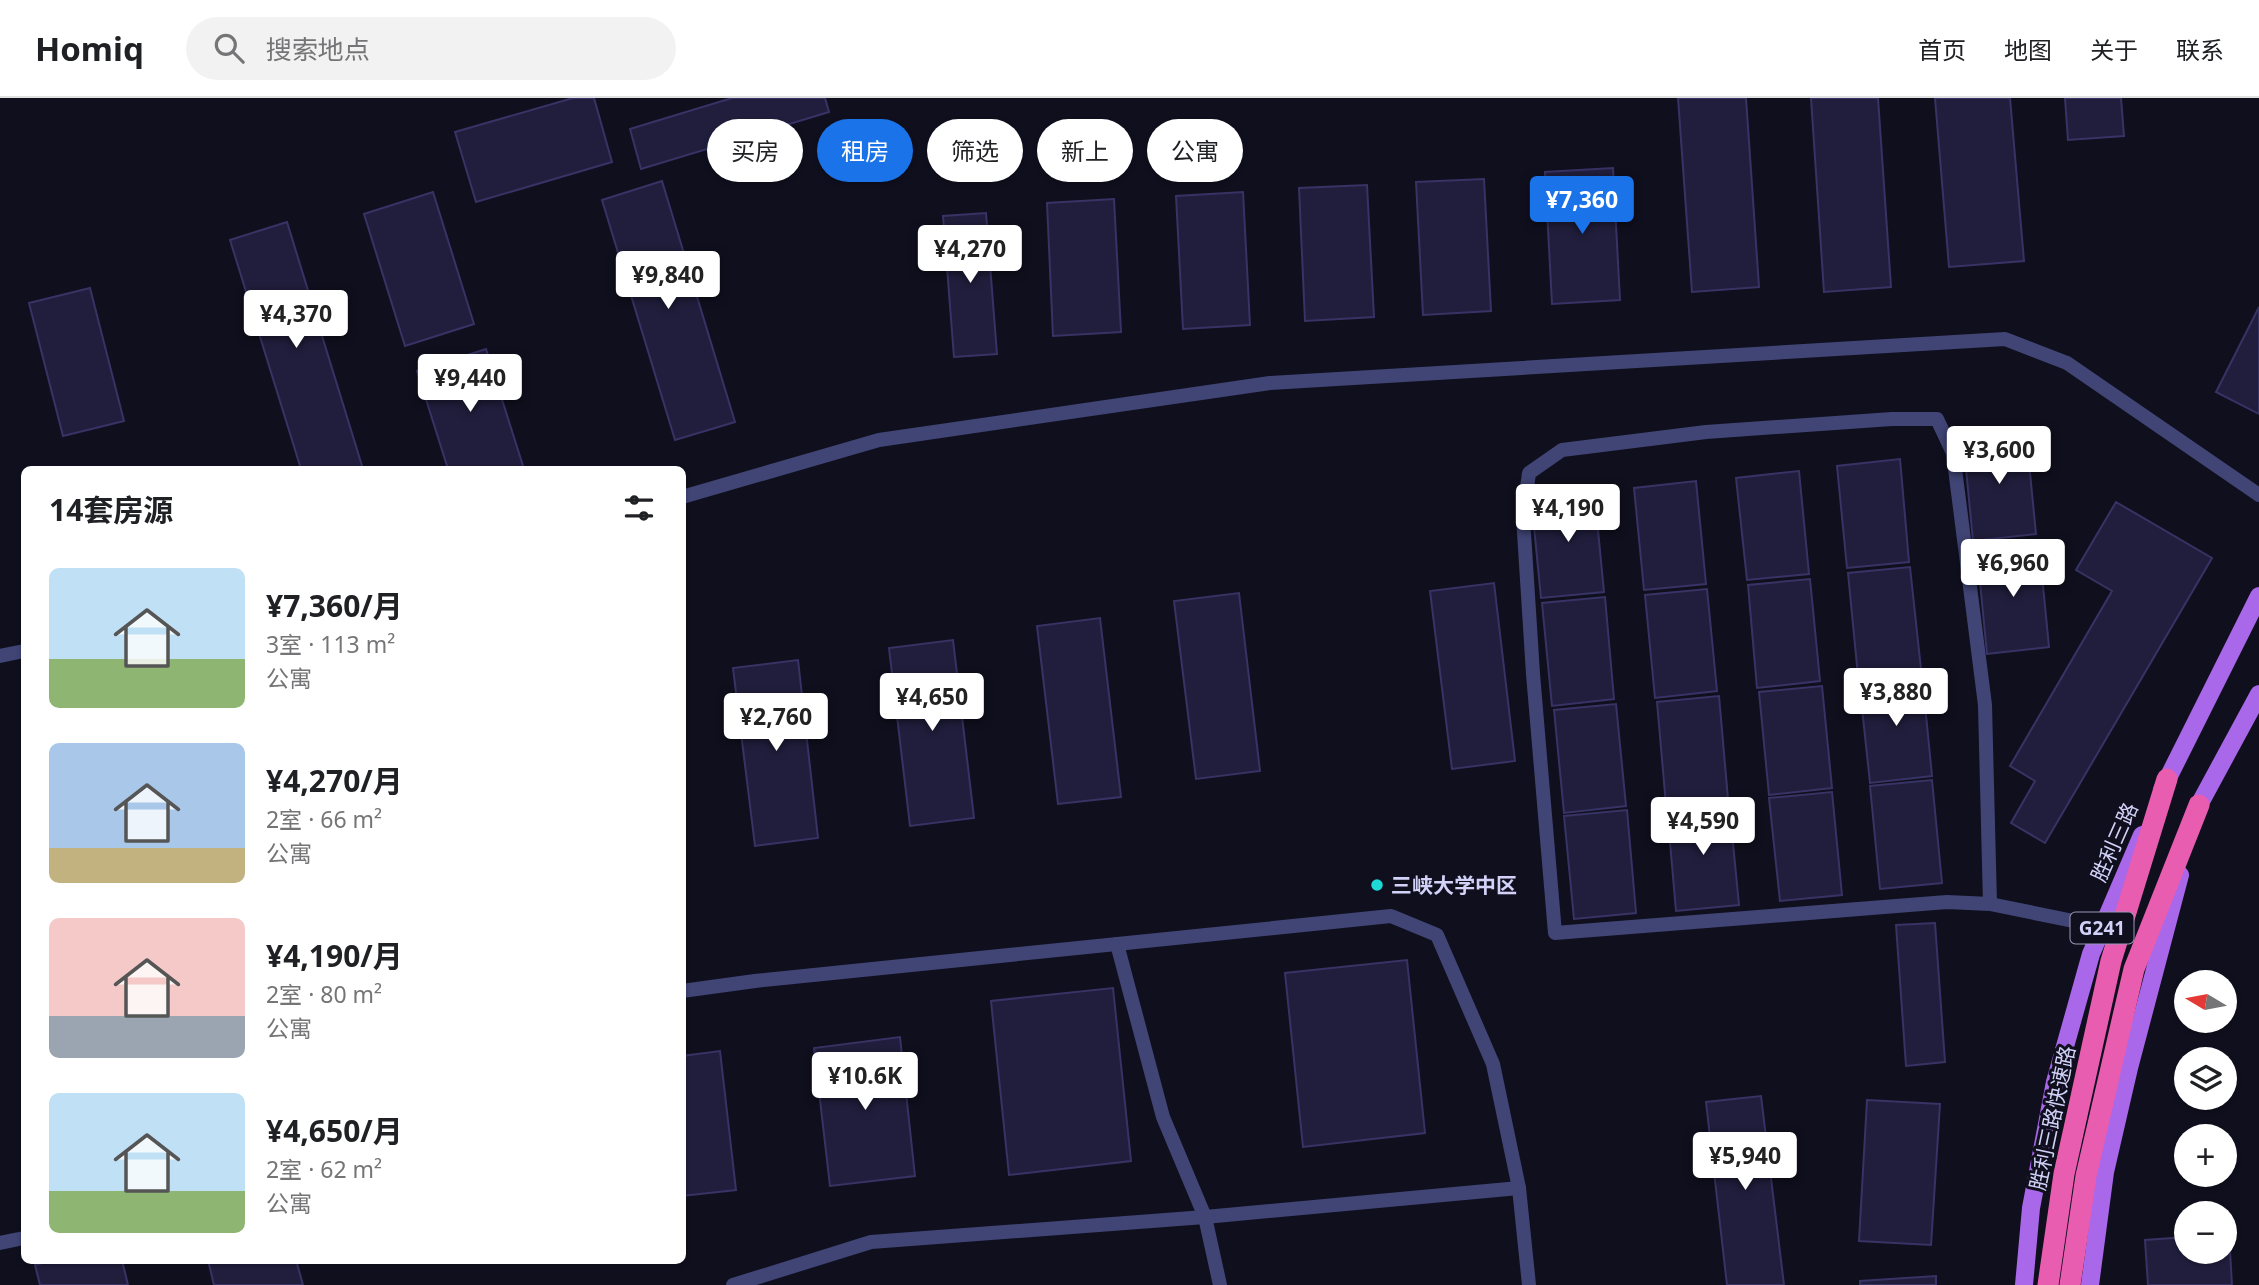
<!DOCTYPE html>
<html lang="zh">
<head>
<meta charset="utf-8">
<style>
	body { margin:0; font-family:"Noto Sans","Noto Sans SC",sans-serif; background:#f2f2f2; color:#202124; height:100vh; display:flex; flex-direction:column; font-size:26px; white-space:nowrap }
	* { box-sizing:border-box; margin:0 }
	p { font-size:23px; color:#757577 }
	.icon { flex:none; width:38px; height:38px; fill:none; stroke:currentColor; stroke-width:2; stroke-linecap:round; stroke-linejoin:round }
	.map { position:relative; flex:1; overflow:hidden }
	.panel { position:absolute; left:21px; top:368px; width:665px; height:798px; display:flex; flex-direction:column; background:#fff; border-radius:10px; box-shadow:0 2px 5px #0004 }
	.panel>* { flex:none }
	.guide { position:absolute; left:707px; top:21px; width:665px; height:63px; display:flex; gap:14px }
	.needle { width:46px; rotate:280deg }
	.controls { position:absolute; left:2174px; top:872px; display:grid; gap:14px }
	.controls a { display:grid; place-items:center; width:63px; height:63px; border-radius:50%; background:#fff; box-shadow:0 2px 5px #0004; font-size:35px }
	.price { position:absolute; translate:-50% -60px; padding:0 16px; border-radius:7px; background:#fff; color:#222; font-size:23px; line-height:46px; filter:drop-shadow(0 2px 4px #0008) }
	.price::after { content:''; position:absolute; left:50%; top:42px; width:21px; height:16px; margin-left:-10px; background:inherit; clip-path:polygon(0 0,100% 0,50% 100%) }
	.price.selected { background:#1a73e8; color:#fff }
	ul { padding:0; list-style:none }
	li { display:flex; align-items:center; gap:21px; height:175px; padding:0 28px }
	li span { display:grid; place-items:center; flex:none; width:196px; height:140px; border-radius:10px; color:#555 }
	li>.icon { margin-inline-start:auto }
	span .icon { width:84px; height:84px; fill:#fffc; stroke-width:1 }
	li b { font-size:30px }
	h2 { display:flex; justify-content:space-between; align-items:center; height:84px; padding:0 28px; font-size:30px }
	.chip { padding:0 24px; border-radius:32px; background:#fff; box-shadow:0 2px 5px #0004; font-size:24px; line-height:63px }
	.chip.selected { background:#1a73e8; color:#fff }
	header { display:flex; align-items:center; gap:42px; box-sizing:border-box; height:98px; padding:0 35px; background:#fff; border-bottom:2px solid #e0e0e0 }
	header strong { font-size:33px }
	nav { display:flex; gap:38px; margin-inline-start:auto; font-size:24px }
	.search { width:490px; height:63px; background:#f2f2f2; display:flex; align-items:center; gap:18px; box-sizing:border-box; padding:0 24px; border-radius:38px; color:#757577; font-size:26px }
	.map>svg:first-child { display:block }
	.building { fill:#201e3c; stroke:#373365; stroke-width:2 }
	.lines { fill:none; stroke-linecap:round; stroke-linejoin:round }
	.lane { stroke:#404576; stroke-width:14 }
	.street { stroke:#404576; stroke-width:14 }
	.primary { stroke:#a967ea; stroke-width:18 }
	.highway { stroke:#e95db1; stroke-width:21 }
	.poi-dot { fill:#1ed9d5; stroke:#100f1e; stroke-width:2.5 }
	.labels { text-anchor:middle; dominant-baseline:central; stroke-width:6; stroke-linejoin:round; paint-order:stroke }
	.shield { fill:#100f1e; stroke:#9898b7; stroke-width:2 }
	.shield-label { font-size:19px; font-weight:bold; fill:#d2d2f9 }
	.street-label { font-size:21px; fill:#d2d2f9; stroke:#100f1e }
	.poi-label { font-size:21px; font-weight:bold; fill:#d2d2f9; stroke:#100f1e; text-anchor:start }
</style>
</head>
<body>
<header>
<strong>Homiq</strong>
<div class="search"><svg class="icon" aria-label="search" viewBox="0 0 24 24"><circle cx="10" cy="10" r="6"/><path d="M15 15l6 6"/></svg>搜索地点</div>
<nav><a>首页</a><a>地图</a><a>关于</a><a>联系</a></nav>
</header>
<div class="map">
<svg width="2259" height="1187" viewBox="0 0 2259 1187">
	<rect width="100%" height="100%" fill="#100f1e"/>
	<g class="building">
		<path d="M573,0H594L612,64L476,104L455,34Z"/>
		<path d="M732,0H825L829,14L641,71L630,31Z"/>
		<path d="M1678,0H1746L1759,189L1692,194Z"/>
		<path d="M1811,0H1878L1891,189L1824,194Z"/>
		<path d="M1935,0H2010L2024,163L1949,169Z"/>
		<path d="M2065,0H2121L2124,38L2068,42Z"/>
		<path d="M1613,70L1620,202L1552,206L1545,74Z"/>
		<path d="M1484,81L1491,213L1423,217L1416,84Z"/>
		<path d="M662,83L735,324L675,342L602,102Z"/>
		<path d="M1367,87L1374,219L1305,223L1299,90Z"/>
		<path d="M433,94L474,226L405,248L364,116Z"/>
		<path d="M1243,94L1250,227L1183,231L1176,98Z"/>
		<path d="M1114,101L1121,234L1053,238L1047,105Z"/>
		<path d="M986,115L997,256L954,259L943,118Z"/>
		<path d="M287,124L363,371H301L230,142Z"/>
		<path d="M90,190L124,323L63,338L29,205Z"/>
		<path d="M2259,209V316L2216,294Z"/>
		<path d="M486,251L524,371H448L417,273Z"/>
		<path d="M2026,334L2036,436L1973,443L1963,340Z"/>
		<path d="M1900,361L1909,464L1847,470L1837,368Z"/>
		<path d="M1799,373L1809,476L1747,482L1736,380Z"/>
		<path d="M1696,383L1706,486L1644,492L1634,390Z"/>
		<path d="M1594,391L1604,494L1541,500L1531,398Z"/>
		<path d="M2116,404L2212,460L2045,745L2011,725L2035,683L2010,668L2112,493L2076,472Z"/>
		<path d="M2039,447L2049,549L1987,556L1977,453Z"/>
		<path d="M1910,469L1921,571L1858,578L1848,475Z"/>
		<path d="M1810,481L1820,583L1757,590L1748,487Z"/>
		<path d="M1494,485L1515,663L1452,671L1430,493Z"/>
		<path d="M1707,491L1717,593L1655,600L1645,497Z"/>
		<path d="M1239,495L1260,673L1196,681L1174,503Z"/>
		<path d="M1605,499L1614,601L1552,608L1542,505Z"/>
		<path d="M1100,520L1121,699L1058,706L1037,528Z"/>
		<path d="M953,542L974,720L910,728L889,550Z"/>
		<path d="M798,562L818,740L755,748L733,570Z"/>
		<path d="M1922,576L1932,678L1870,685L1859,582Z"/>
		<path d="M1822,588L1832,690L1769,697L1759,594Z"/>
		<path d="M1719,598L1728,701L1666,707L1657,604Z"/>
		<path d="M1616,606L1626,708L1564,715L1554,612Z"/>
		<path d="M1932,682L1942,785L1880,791L1870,688Z"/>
		<path d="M1832,694L1842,797L1780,803L1769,700Z"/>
		<path d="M1729,704L1739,807L1676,813L1667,710Z"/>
		<path d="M1627,712L1636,815L1574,821L1564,718Z"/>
		<path d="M1935,825L1945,964L1906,968L1896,827Z"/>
		<path d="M1407,862L1425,1035L1303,1049L1285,875Z"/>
		<path d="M1113,890L1131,1063L1009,1077L991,903Z"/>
		<path d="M900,939L915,1078L830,1088L814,950Z"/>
		<path d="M720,953L736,1092L682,1098V958Z"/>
		<path d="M1761,998L1784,1187H1727L1706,1004Z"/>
		<path d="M1867,1002L1940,1006L1931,1147L1859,1143Z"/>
		<path d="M2224,1136H2229L2232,1187H2148L2145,1142L2186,1139V1153H2224Z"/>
		<path d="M54,1162H122L128,1187H40L35,1167Z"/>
		<path d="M208,1162H296L303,1187H214Z"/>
		<path d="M1936,1178V1187H1860V1183Z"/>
	</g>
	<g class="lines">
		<g class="lane">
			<path d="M1990,806L1985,607L1953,355L1937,321H1892L1706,334L1562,352L1529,375L1523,419L1533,576L1555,835L1947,804L1990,806L2103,829"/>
			<path d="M1117,846L1163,1019L1205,1119L1220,1187"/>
			<path d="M682,893L755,883L1391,818L1437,837L1493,966L1519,1090L1529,1187"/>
			<path d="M0,1145L24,1140"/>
			<path d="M733,1187L871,1144L1205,1119L1519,1090"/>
		</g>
		<g class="street">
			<path d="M682,399L879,342L1270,285L2005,241L2067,265L2259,397"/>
			<path d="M0,558L24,553"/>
		</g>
		<g class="primary">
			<path d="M2162,692L2259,498"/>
			<path d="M2195,720L2199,707L2259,596"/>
			<path d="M2024,1187L2031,1110L2055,984L2091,856L2142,737"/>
			<path d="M2090,1187L2105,1074L2129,970L2180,777"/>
		</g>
		<g class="highway">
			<path d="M2048,1187L2064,1076L2111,863L2167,681"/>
			<path d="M2070,1187L2086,1078L2134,871L2199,707"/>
		</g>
	</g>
	<circle class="poi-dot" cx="1377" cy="787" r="7"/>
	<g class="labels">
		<rect class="shield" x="2070.5" y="814.5" width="63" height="31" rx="5"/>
		<g class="shield-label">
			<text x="2102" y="830">G241</text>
		</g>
		<g class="street-label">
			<text transform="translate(2114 744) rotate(-66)">胜利三路</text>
			<text transform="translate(2052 1020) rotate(-78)">胜利三路快速路</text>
		</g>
		<g class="poi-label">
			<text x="1391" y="787">三峡大学中区</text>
		</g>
	</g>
</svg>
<div class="controls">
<a><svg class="needle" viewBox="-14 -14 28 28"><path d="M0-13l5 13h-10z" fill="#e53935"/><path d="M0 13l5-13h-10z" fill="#757577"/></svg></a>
<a><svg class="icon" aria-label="layers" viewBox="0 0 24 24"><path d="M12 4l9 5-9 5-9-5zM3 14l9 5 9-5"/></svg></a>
<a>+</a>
<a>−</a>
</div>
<b class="price selected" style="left:1582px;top:138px">¥7,360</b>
<b class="price" style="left:970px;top:187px">¥4,270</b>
<b class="price" style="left:668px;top:213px">¥9,840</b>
<b class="price" style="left:296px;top:252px">¥4,370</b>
<b class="price" style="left:470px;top:316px">¥9,440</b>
<b class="price" style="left:1999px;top:388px">¥3,600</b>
<b class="price" style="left:1568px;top:446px">¥4,190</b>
<b class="price" style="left:2013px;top:501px">¥6,960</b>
<b class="price" style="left:1896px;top:630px">¥3,880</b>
<b class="price" style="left:932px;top:635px">¥4,650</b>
<b class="price" style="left:776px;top:655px">¥2,760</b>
<b class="price" style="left:1703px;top:759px">¥4,590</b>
<b class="price" style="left:865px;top:1014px">¥10.6K</b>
<b class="price" style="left:1745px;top:1094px">¥5,940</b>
<div class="guide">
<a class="chip">买房</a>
<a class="chip selected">租房</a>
<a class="chip">筛选</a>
<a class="chip">新上</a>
<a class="chip">公寓</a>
</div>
<section class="panel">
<h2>14套房源<svg class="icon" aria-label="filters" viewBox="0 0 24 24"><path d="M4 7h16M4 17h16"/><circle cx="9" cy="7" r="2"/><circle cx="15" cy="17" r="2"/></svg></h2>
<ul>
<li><span style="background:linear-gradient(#bfe0f5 65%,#8fb573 0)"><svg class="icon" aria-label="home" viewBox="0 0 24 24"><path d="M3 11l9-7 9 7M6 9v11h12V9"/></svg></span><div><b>¥7,360/月</b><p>3室 · 113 m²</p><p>公寓</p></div></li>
<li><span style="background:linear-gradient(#a9c7e8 75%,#c2b280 0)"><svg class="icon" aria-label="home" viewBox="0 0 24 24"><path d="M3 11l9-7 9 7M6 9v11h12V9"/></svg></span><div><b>¥4,270/月</b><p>2室 · 66 m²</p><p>公寓</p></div></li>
<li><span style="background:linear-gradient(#f6c9c9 70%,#9aa5b1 0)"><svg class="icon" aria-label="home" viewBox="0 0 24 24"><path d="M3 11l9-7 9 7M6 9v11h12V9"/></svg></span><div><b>¥4,190/月</b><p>2室 · 80 m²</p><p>公寓</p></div></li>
<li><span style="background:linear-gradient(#bfe0f5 70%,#8fb573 0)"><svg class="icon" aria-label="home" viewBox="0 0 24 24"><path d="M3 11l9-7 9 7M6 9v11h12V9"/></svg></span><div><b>¥4,650/月</b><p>2室 · 62 m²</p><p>公寓</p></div></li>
</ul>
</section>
</div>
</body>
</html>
